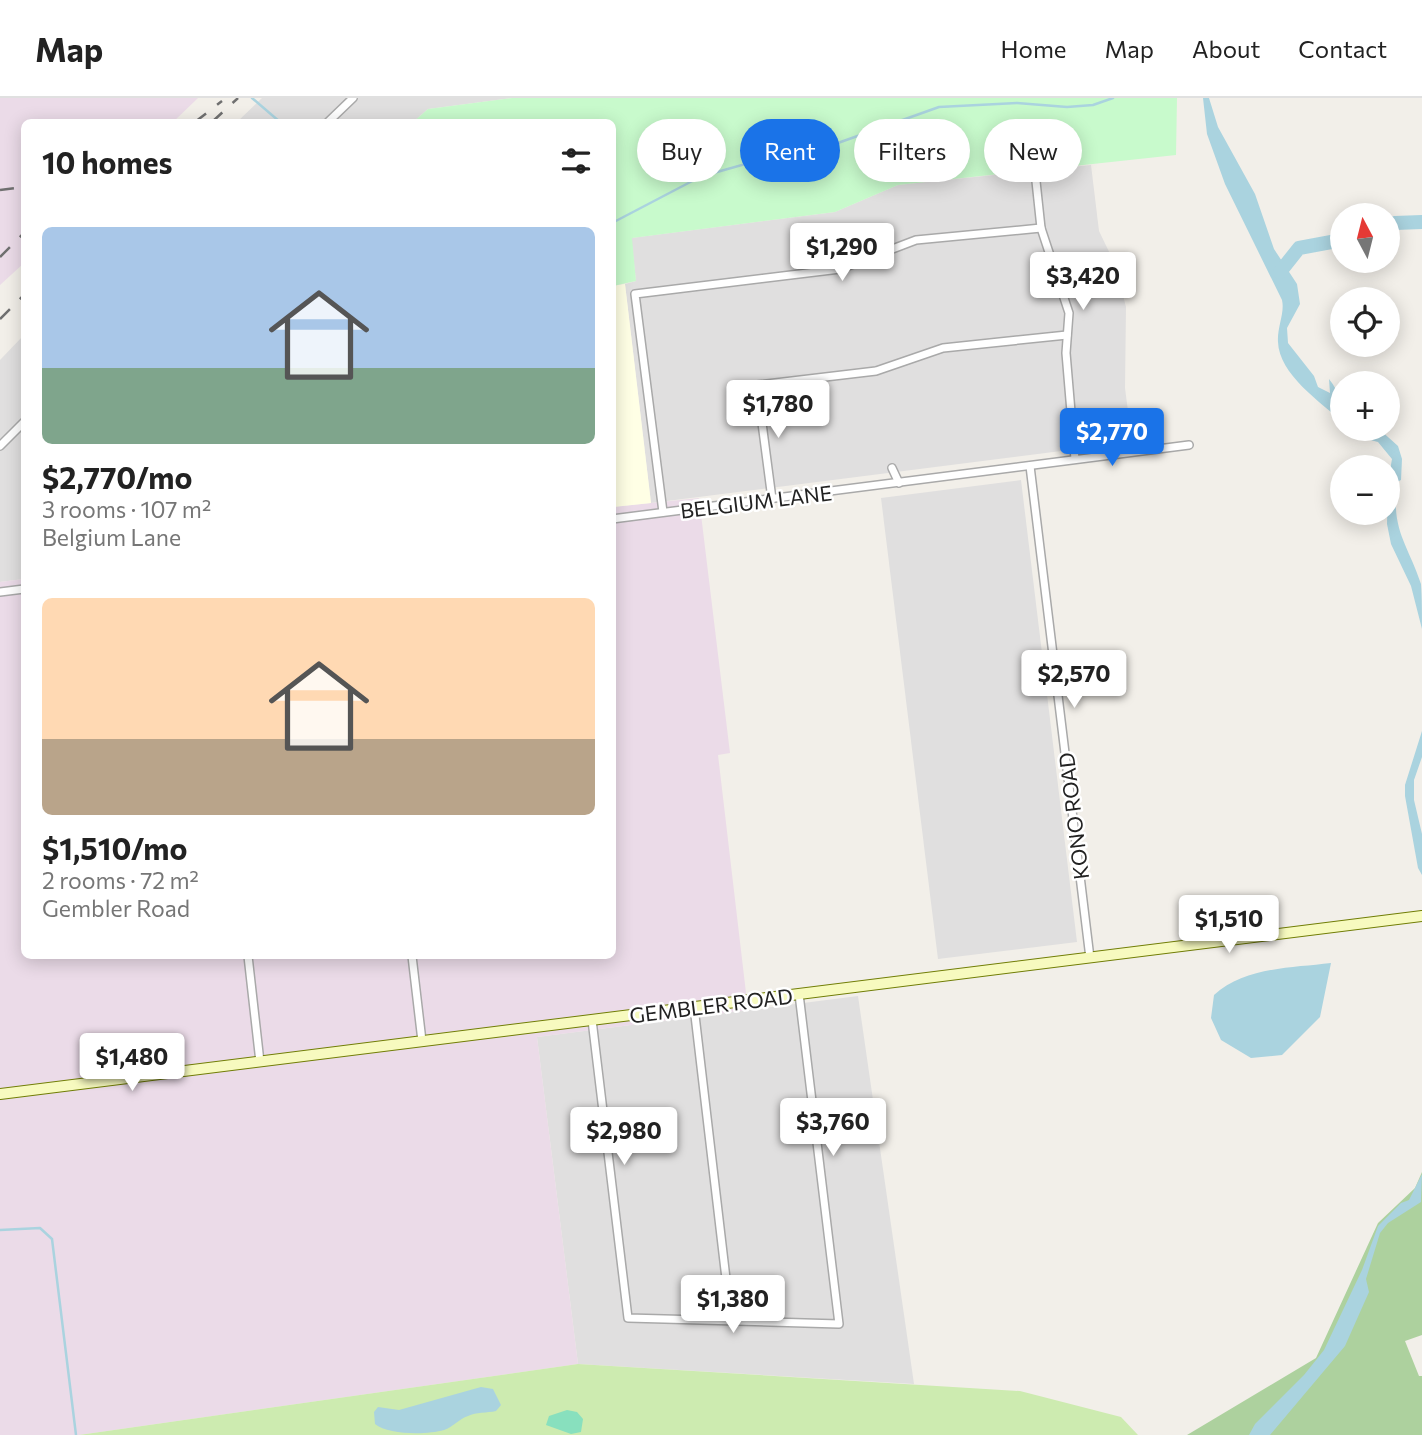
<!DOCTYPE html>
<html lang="en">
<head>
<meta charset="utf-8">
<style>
	body { margin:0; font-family:Commissioner,sans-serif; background:#f2f2f2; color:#222; height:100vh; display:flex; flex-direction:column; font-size:26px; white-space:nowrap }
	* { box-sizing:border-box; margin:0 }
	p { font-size:23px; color:#767676 }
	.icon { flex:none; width:38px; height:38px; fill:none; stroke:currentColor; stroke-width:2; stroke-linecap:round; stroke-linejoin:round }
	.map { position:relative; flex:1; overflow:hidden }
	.panel { position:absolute; left:21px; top:21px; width:595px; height:840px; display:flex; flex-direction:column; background:#fff; border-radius:10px; box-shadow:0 4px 18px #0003 }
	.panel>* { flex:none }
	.top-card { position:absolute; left:637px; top:21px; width:665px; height:63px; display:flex; gap:14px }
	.needle { width:46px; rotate:353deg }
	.controls { position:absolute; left:1330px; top:105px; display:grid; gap:14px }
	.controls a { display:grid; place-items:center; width:70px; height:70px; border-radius:50%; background:#fff; box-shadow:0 4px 18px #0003; font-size:35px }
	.price { position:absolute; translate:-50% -60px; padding:0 16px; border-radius:7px; background:#fff; color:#222; font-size:23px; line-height:46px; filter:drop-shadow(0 2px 4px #0008) }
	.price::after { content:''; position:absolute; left:50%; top:42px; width:21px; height:16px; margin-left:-10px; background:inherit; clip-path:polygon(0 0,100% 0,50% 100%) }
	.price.on { background:#1a73e8; color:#fff }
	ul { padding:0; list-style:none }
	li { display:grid; align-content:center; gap:14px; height:371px; padding:0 21px }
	li span { display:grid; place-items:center; height:217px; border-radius:10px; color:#555 }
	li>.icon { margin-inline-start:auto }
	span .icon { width:126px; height:126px; fill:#fffc; stroke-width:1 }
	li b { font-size:30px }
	h2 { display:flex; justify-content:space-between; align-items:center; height:84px; padding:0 21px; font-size:30px }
	.pill { padding:0 24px; border-radius:32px; background:#fff; box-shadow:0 4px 18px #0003; font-size:24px; line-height:63px }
	.pill.on { background:#1a73e8; color:#fff }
	header { display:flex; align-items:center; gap:42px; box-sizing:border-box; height:98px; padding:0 35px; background:#fff; border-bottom:2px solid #e0e0e0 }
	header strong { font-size:33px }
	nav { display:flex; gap:38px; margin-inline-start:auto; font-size:24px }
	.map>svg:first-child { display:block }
	.residential { fill:#e0dfdf }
	.industrial { fill:#ebdbe8 }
	.education { fill:#ffffe5 }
	.grass { fill:#cdebb0 }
	.forest { fill:#add19e }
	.park { fill:#c8facc }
	.pitch { fill:#88e0be }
	.water { fill:#aad3df }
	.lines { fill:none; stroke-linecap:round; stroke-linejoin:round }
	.stream { stroke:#aad3df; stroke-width:2.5 }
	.river { stroke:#aad3df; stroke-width:14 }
	.street-casing { stroke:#a9a9a9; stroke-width:10 }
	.secondary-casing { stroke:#707d05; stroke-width:12 }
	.street { stroke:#fff; stroke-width:7 }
	.secondary { stroke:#f7fabf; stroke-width:10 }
	.rail { stroke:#707070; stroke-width:2.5; stroke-dasharray:14 14; stroke-linecap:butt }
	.labels { text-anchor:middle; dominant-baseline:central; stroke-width:5; stroke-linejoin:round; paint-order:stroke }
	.street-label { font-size:21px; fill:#222; stroke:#fff }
</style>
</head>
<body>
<header>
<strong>Map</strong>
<nav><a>Home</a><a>Map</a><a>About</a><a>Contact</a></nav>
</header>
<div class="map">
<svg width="1422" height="1337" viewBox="0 0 1422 1337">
	<rect width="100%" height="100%" fill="#f2efe9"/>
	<g class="residential">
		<path d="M262,0H512L428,11L413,24H237Z"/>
		<path d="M1091,67L1099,133L1115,166L1126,209L1125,290L1132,344L651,405L625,186L636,183L631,140L835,114L898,87Z"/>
		<path d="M24,237V481L0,484V262Z"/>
		<path d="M1021,382L1077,844L938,861L881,400Z"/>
		<path d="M858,898L914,1286L578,1266L537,939Z"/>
	</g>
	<g class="industrial">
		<path d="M0,0H198L173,24H24V165L0,187Z"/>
		<path d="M699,400L730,655L718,657L748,912L537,939L578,1266L79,1337H0V484L24,481V858H612L613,409Z"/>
	</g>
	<path class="education" d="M625,186L651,405L613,409L612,188Z"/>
	<path class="grass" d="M578,1266L1020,1293L1121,1319L1138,1337H79Z"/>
	<path class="forest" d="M1422,1074V1237L1405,1243L1419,1278H1422V1337H1187L1316,1260L1378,1125L1415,1090Z"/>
	<path class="park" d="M512,0H1177L1176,57L898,87L835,114L632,140L636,183L613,188L612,24H413L428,11Z"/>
	<path class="pitch" d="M567,1312L577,1314L583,1321L581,1334L571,1336L546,1327L549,1318Z"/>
	<g class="water">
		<path d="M1203,0H1209L1218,29L1255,96L1274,151L1297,186L1300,206L1287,230L1288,245L1314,278L1318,289L1330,295L1329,281C1340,295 1342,305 1342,323C1320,304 1279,276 1278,244C1277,229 1285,215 1282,202L1225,86L1207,36Z"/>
		<path d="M1348,331H1379L1398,348L1402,361L1401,382L1397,384C1391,433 1407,444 1421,486C1422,499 1422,517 1422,531L1411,488L1391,446L1387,426L1388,384L1392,361L1378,344L1351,337Z"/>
		<path d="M1422,633V659L1414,682V702L1422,736V777L1418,770L1405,698V687Z"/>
		<path d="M1331,865L1320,919L1282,957L1251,960L1221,942L1211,920L1214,897C1245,869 1291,870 1331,865Z"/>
		<path d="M1422,1076L1421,1104L1388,1125L1380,1135L1366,1181L1369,1194L1345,1248L1270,1337H1249L1255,1326L1304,1277L1324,1252L1362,1172L1378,1128L1401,1105L1409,1102Z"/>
		<path d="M481,1289L493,1291L501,1307L496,1313C487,1315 476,1314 468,1318C459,1321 453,1329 444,1332C427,1337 388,1337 375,1326L374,1314L378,1309L399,1312Z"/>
	</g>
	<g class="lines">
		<g class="stream">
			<path d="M252,0L280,24"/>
			<path d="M710,76L784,55L821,51L939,9L1017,5L1067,9L1093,7L1113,0"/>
			<path d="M612,125L698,80"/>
			<path d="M0,1132L40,1130L52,1141L76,1337"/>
		</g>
		<g class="river">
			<path d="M1388,129L1395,125L1422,124"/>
			<path d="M1280,174L1299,150L1342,142"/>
		</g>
		<g class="street-casing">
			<g id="street">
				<path d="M328,24L353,0"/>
				<path d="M1035,74L1041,130L1069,215L1066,255L1075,361"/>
				<path d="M0,348L24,324"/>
				<path d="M1030,368L1090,860"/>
				<path d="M892,370L899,385"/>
				<path d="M772,401L757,287L876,273L943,250L1067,237"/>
				<path d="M663,414L635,196L840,171L916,142L1041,130"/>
				<path d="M612,421L1189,347"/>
				<path d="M0,494L24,491"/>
				<path d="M248,858L260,964"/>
				<path d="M412,858L422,943"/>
				<path d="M694,909L731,1223"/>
				<path d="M592,922L628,1220L839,1226L799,896"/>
			</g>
		</g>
		<g class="secondary-casing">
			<path id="secondary" d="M0,996L1422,818"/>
		</g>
		<use href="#street" class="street"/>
		<use href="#secondary" class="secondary"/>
		<g class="rail">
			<path d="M195,24L222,3"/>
			<path d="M212,24L238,0"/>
			<path d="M0,92L24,89"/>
			<path d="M0,159L24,135"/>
			<path d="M0,221L24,197"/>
		</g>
	</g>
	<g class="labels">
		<g class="street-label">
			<text transform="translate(756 403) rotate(-7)">BELGIUM LANE</text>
			<text transform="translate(1073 718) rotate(-97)">KONO ROAD</text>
			<text transform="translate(711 907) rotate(-7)">GEMBLER ROAD</text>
		</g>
	</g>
</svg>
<div class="controls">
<a><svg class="needle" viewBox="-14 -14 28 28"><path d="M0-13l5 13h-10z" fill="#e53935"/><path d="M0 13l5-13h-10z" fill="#767676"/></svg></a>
<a><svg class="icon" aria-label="locate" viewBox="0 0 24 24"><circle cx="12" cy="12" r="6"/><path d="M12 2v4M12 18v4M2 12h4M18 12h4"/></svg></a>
<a>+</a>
<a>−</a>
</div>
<b class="price" style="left:842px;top:185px">$1,290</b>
<b class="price" style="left:1083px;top:214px">$3,420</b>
<b class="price" style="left:778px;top:342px">$1,780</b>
<b class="price on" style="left:1112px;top:370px">$2,770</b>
<b class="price" style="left:1074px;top:612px">$2,570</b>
<b class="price" style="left:1229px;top:857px">$1,510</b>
<b class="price" style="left:132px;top:995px">$1,480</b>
<b class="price" style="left:833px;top:1060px">$3,760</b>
<b class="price" style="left:624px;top:1069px">$2,980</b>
<b class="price" style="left:733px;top:1237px">$1,380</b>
<div class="top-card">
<a class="pill">Buy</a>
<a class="pill on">Rent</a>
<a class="pill">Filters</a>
<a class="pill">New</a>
</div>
<section class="panel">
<h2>10 homes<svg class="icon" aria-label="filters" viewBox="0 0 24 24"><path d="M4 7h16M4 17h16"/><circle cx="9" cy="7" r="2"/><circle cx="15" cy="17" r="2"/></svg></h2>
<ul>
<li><span style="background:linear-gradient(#a9c7e8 65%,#7fa58c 0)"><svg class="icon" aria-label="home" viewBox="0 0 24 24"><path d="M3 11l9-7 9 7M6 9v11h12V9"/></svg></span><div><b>$2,770/mo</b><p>3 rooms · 107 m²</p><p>Belgium Lane</p></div></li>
<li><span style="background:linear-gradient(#ffd9b3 65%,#b9a48a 0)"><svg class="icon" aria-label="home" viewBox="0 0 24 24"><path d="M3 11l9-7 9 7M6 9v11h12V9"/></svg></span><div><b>$1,510/mo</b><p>2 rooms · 72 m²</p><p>Gembler Road</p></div></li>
</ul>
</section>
</div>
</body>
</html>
